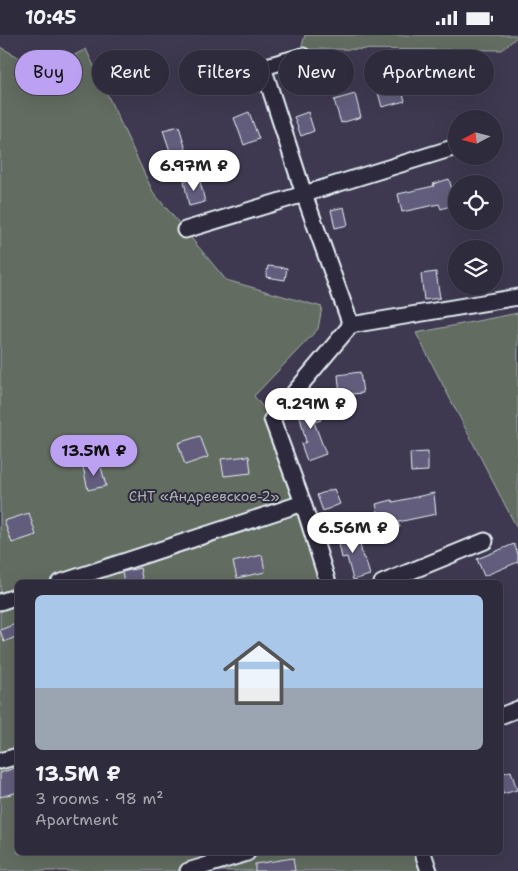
<!DOCTYPE html>
<html lang="en">
<head>
<meta charset="utf-8">
<style>
	body { margin:0; font-family:"Shantell Sans",sans-serif; background:#3a3747; color:#f1f3f6; height:100vh; display:flex; flex-direction:column; font-size:19px; white-space:nowrap }
	* { box-sizing:border-box; margin:0 }
	p { font-size:16px; color:#a7a7af }
	.icon { flex:none; width:28px; height:28px; fill:none; stroke:currentColor; stroke-width:2; stroke-linecap:round; stroke-linejoin:round }
	.map { position:relative; flex:1; overflow:hidden }
	.drawer { position:absolute; left:15px; top:545px; width:488px; height:275px; display:flex; flex-direction:column; background:#2e2b3c; border-radius:8px; box-shadow:0 5px 20px #0002,0 0 0 1px #494756 }
	.drawer>* { flex:none }
	.top-card { position:absolute; left:15px; top:15px; width:489px; height:45px; display:flex; gap:10px }
	.needle { width:32px; rotate:263deg }
	.buttons { position:absolute; left:448px; top:75px; display:grid; gap:10px }
	.buttons a { display:grid; place-items:center; width:55px; height:55px; border-radius:50%; background:#2e2b3c; box-shadow:0 5px 20px #0002,0 0 0 1px #494756; font-size:25px }
	.price { position:absolute; translate:-50% -42px; padding:0 11px; border-radius:18px; background:#fff; color:#222; font-size:16px; line-height:32px; filter:drop-shadow(0 1px 2px #0008) }
	.price::after { content:''; position:absolute; left:50%; top:30px; width:15px; height:11px; margin-left:-8px; background:inherit; clip-path:polygon(0 0,100% 0,50% 100%) }
	.price.on { background:#bca0f2; color:#111 }
	ul { padding:0; list-style:none }
	li { display:grid; align-content:center; gap:10px; height:265px; padding:0 20px }
	li+li { border-top:1px solid #494756 }
	li span { display:grid; place-items:center; height:155px; border-radius:8px; color:#555 }
	li>.icon { margin-inline-start:auto }
	span .icon { width:90px; height:90px; fill:#fffc; stroke-width:1 }
	li b { font-size:21px }
	.tag { padding:0 18px; border-radius:22px; background:#2e2b3c; box-shadow:0 5px 20px #0002,0 0 0 1px #494756; font-size:18px; line-height:45px }
	.tag.on { background:#bca0f2; color:#111 }
	.status { display:flex; justify-content:space-between; align-items:center; height:35px; padding:0 25px; background:#2e2b3c; direction:ltr }
	.status svg { height:14px; fill:currentColor }
	.map>svg:first-child { display:block }
	.green { fill:#626c60; stroke:#a5aeac }
	.building { fill:#625d7b; stroke:#e8f1f8 }
	.lines { fill:none; stroke-linecap:round; stroke-linejoin:round }
	.minor-casing { stroke:#e8f1f8; stroke-width:19 }
	.minor { stroke:#2f2a3d; stroke-width:15 }
	.labels { text-anchor:middle; dominant-baseline:central; stroke-width:4; stroke-linejoin:round; paint-order:stroke }
	.park-label { font-size:14px; fill:#acb5b4; stroke:#2f2a3d }
</style>
</head>
<body>
<div class="status"><b>10:45</b><svg viewBox="0 0 49 12"><path d="M0 12V9h3v3zM5 12V6h3v6zM10 12V3h3v9zM15 12V0h3v12zM26 1h20v11H26zM47 4h2v5h-2z"/></svg></div>
<div class="map">
<svg width="518" height="836" viewBox="0 0 518 836">
	<rect width="100%" height="100%" fill="#3e3950"/>
	<filter id="ink" filterUnits="userSpaceOnUse"><feTurbulence type="fractalNoise" baseFrequency=".02" numOctaves="2"/><feDisplacementMap in="SourceGraphic" scale="10" xChannelSelector="R" yChannelSelector="G"/><feConvolveMatrix kernelMatrix="1 2 1 2 8 2 1 2 1" color-interpolation-filters="sRGB"/></filter>
	<g filter="url(#ink)">
		<g class="green">
			<path d="M305,0H518V1L502,15L301,14Z"/>
			<path d="M0,12L44,36L86,14L153,157L226,245L322,272L318,294L254,361L272,384L328,547L18,548V818H423L429,836H0Z"/>
			<path d="M518,278V495L416,298Z"/>
		</g>
		<g class="building">
			<path d="M212,16L231,18L229,44L210,43Z"/>
			<path d="M305,30L308,50L287,53L285,36Z"/>
			<path d="M400,48L405,66L382,72L377,54Z"/>
			<path d="M355,59L361,82L341,88L334,65Z"/>
			<path d="M249,77L259,104L244,110L234,83Z"/>
			<path d="M308,77L314,96L301,101L294,82Z"/>
			<path d="M179,91L186,115L171,119L163,95Z"/>
			<path d="M199,142L205,167L189,171L184,146Z"/>
			<path d="M449,144L456,169L441,174L439,169L402,177L398,159L434,151L433,149Z"/>
			<path d="M344,172L348,190L335,193L331,175Z"/>
			<path d="M268,231L287,233L285,245L266,242Z"/>
			<path d="M436,237L440,263L424,265L421,239Z"/>
			<path d="M360,337L363,358L340,360L338,340Z"/>
			<path d="M316,364L321,385L314,387L326,419L307,426L301,409L306,407L297,369Z"/>
			<path d="M200,401L208,422L185,430L178,408Z"/>
			<path d="M428,417V436L411,437L410,418Z"/>
			<path d="M249,421L251,438L224,441L221,424Z"/>
			<path d="M100,428L106,451L88,455L83,432Z"/>
			<path d="M334,454L340,469L323,476L317,460Z"/>
			<path d="M434,458L436,479L398,487L400,492L383,497L376,469L392,465L393,467Z"/>
			<path d="M29,478L36,500L12,508L4,486Z"/>
			<path d="M357,495L363,523H365L370,540L353,545L347,522L342,523L337,500Z"/>
			<path d="M514,509L518,519V527L484,541L477,524Z"/>
			<path d="M262,520L265,537L237,543L233,527Z"/>
			<path d="M140,533L143,548H124L122,537Z"/>
			<path d="M18,588V601L4,607L0,595Z"/>
			<path d="M18,732V757L0,762V738Z"/>
			<path d="M511,736L517,755L503,759L500,748V739Z"/>
			<path d="M293,823L295,836H255V829Z"/>
		</g>
		<g class="lines">
			<g class="minor-casing">
				<g id="minor">
					<path d="M185,195L304,159L263,32L303,21"/>
					<path d="M351,290L304,159L456,112"/>
					<path d="M59,548L303,468"/>
					<path d="M328,548L303,468L272,384L351,290L518,262"/>
					<path d="M382,548L485,506"/>
					<path d="M0,567L18,561"/>
					<path d="M500,681L518,674"/>
					<path d="M0,726L18,721"/>
					<path d="M423,818L429,836"/>
					<path d="M188,836L247,818"/>
				</g>
			</g>
			<use href="#minor" class="minor"/>
		</g>
	</g>
	<g class="labels">
		<g class="park-label">
			<text x="204" y="461">СНТ «Андреевское-2»</text>
		</g>
	</g>
</svg>
<div class="buttons">
<a><svg class="needle" viewBox="-14 -14 28 28"><path d="M0-13l5 13h-10z" fill="#e53935"/><path d="M0 13l5-13h-10z" fill="#a7a7af"/></svg></a>
<a><svg class="icon" aria-label="locate" viewBox="0 0 24 24"><circle cx="12" cy="12" r="6"/><path d="M12 2v4M12 18v4M2 12h4M18 12h4"/></svg></a>
<a><svg class="icon" aria-label="layers" viewBox="0 0 24 24"><path d="M12 4l9 5-9 5-9-5zM3 14l9 5 9-5"/></svg></a>
</div>
<b class="price" style="left:194px;top:157px">6.97M ₽</b>
<b class="price" style="left:311px;top:395px">9.29M ₽</b>
<b class="price on" style="left:94px;top:442px">13.5M ₽</b>
<b class="price" style="left:353px;top:519px">6.56M ₽</b>
<div class="top-card">
<a class="tag on">Buy</a>
<a class="tag">Rent</a>
<a class="tag">Filters</a>
<a class="tag">New</a>
<a class="tag">Apartment</a>
</div>
<section class="drawer">
<ul>
<li><span style="background:linear-gradient(#a9c7e8 60%,#9aa5b1 0)"><svg class="icon" aria-label="home" viewBox="0 0 24 24"><path d="M3 11l9-7 9 7M6 9v11h12V9"/></svg></span><div><b>13.5M ₽</b><p>3 rooms · 98 m²</p><p>Apartment</p></div></li>
</ul>
</section>
</div>
</body>
</html>
